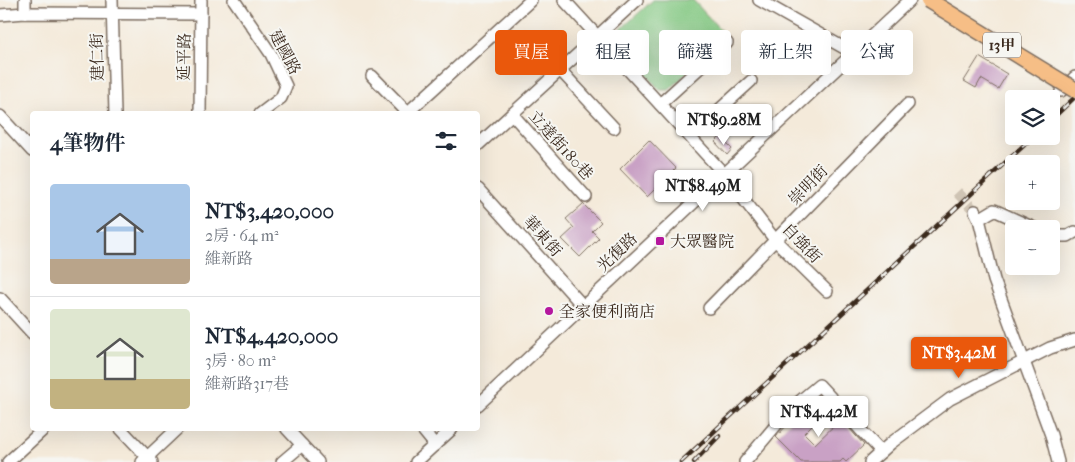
<!DOCTYPE html>
<html lang="zh-TW">
<head>
<meta charset="utf-8">
<style>
	body { margin:0; font-family:"IM FELL French Canon","Noto Serif TC",serif; background:#f6f6f7; color:#1f2937; height:100vh; display:flex; flex-direction:column; font-size:19px; white-space:nowrap }
	* { box-sizing:border-box; margin:0 }
	p { font-size:16px; color:#747a83 }
	.icon { flex:none; width:28px; height:28px; fill:none; stroke:currentColor; stroke-width:2; stroke-linecap:round; stroke-linejoin:round }
	.map { position:relative; flex:1; overflow:hidden }
	.sheet { position:absolute; left:30px; top:111px; width:450px; height:320px; display:flex; flex-direction:column; background:#fff; border-radius:5px; box-shadow:0 5px 20px #0002 }
	.sheet>* { flex:none }
	.banner { position:absolute; left:495px; top:30px; width:475px; height:45px; display:flex; gap:10px }
	.tools { position:absolute; left:1005px; top:90px; display:grid; gap:10px }
	.tools a { display:grid; place-items:center; width:55px; height:55px; border-radius:5px; background:#fff; box-shadow:0 5px 20px #0002; font-size:25px }
	.price { position:absolute; translate:-50% -42px; padding:0 11px; border-radius:5px; background:#fff; color:#222; font-size:16px; line-height:32px; filter:drop-shadow(0 1px 2px #0008) }
	.price::after { content:''; position:absolute; left:50%; top:30px; width:15px; height:11px; margin-left:-8px; background:inherit; clip-path:polygon(0 0,100% 0,50% 100%) }
	.price.current { background:#ea580c; color:#fff }
	ul { padding:0; list-style:none }
	li { display:flex; align-items:center; gap:15px; height:125px; padding:0 20px }
	li+li { border-top:1px solid #e0e1e3 }
	li span { display:grid; place-items:center; flex:none; width:140px; height:100px; border-radius:5px; color:#555 }
	li>.icon { margin-inline-start:auto }
	span .icon { width:60px; height:60px; fill:#fffc; stroke-width:1 }
	li b { font-size:21px }
	h2 { display:flex; justify-content:space-between; align-items:center; height:60px; padding:0 20px; font-size:21px }
	.pill { padding:0 18px; border-radius:5px; background:#fff; box-shadow:0 5px 20px #0002; font-size:18px; line-height:45px }
	.pill.current { background:#ea580c; color:#fff }
	.map>svg:first-child { display:block }
	.green { fill:#83c882; stroke:#5f7950 }
	.building { fill:#c9a1c5 }
	.lines { fill:none; stroke-linecap:round; stroke-linejoin:round }
	.minor-tunnel { stroke:#cfc4b4; stroke-width:11; stroke-dasharray:11 5.5; stroke-linecap:butt }
	.minor-casing { stroke:#7c6d60; stroke-width:14 }
	.minor { stroke:#fff; stroke-width:11 }
	.rail-casing { stroke:#3b2a1e; stroke-width:4.5 }
	.rail { stroke:#f6f6f2; stroke-width:2.5; stroke-dasharray:8; stroke-linecap:butt }
	.major-bridge-casing { stroke:#7c6d60; stroke-width:18; stroke-linecap:butt }
	.major-bridge { stroke:#f6be86; stroke-width:15 }
	.poi-dot { fill:#b5179e; stroke:#f6f6f2; stroke-width:2 }
	.labels { text-anchor:middle; dominant-baseline:central; stroke-width:4; stroke-linejoin:round; paint-order:stroke }
	.shield { fill:#f6f6f2; stroke:#73675e; stroke-width:1 }
	.shield-label { font-size:15px; font-weight:bold; fill:#3b2a1e }
	.street-label { font-size:16px; fill:#3b2a1e; stroke:#f6f6f2 }
	.poi-label { font-size:16px; fill:#3b2a1e; stroke:#f6f6f2; text-anchor:start }
</style>
</head>
<body>
<div class="map">
<svg width="1075" height="462" viewBox="0 0 1075 462">
	<rect width="100%" height="100%" fill="#f6f6f2"/>
	<filter id="ink" filterUnits="userSpaceOnUse"><feTurbulence type="fractalNoise" baseFrequency=".02" numOctaves="2"/><feDisplacementMap in="SourceGraphic" scale="10" xChannelSelector="R" yChannelSelector="G"/><feConvolveMatrix kernelMatrix="1 2 1 2 8 2 1 2 1" color-interpolation-filters="sRGB"/></filter>
	<filter id="wash" filterUnits="userSpaceOnUse"><feTurbulence type="fractalNoise" baseFrequency=".0096" numOctaves="4" result="noise"/><feDisplacementMap in="SourceGraphic" scale="20" xChannelSelector="R" yChannelSelector="G"/><feGaussianBlur stdDeviation="1.12" result="paint"/><feColorMatrix in="noise" values="0 0 0 0 0 0 0 0 0 0 0 0 0 0 0 0 0 1.4 0 .05"/><feComposite in="paint" operator="in"/></filter>
	<g filter="url(#wash)">
		<rect width="100%" height="100%" fill="#f4eada"/>
		<path class="green" d="M653,0H693L726,36L669,90H660L615,40L619,31Z"/>
		<g id="blocks">
			<g class="building">
				<path d="M979,57L1007,74L998,89L981,79L976,88L964,81Z"/>
				<path d="M720,137L732,149L727,155L715,142Z"/>
				<path d="M649,140L676,168L647,197L620,169Z"/>
				<path d="M583,204L601,222L592,231L599,238L580,257L562,239L574,228L566,219Z"/>
				<path d="M816,397L828,409L804,433L815,444L841,419L864,445L846,462L843,459L840,462H801L776,437L803,408Z"/>
			</g>
		</g>
	</g>
	<g filter="url(#ink)">
		<use href="#blocks" fill-opacity="0" stroke="#7c6d60" stroke-width="1"/>
		<g class="lines">
			<path class="minor-tunnel" d="M957,192L975,211"/>
			<g class="minor-casing">
				<g id="minor">
					<path d="M25,0V13"/>
					<path d="M112,0L115,114"/>
					<path d="M234,0L271,54L286,86L281,98L260,114"/>
					<path d="M564,0L724,174L776,241L827,291"/>
					<path d="M759,0L853,53"/>
					<path d="M0,15L25,13L201,14"/>
					<path d="M560,70L614,128"/>
					<path d="M372,76L409,114"/>
					<path d="M1061,91L1075,77"/>
					<path d="M660,104L727,43"/>
					<path d="M719,110L751,81"/>
					<path d="M200,114L201,0"/>
					<path d="M406,114L531,0"/>
					<path d="M512,114L586,197"/>
					<path d="M0,116L32,151"/>
					<path d="M478,145L637,0"/>
					<path d="M478,189L583,306"/>
					<path d="M975,211L979,219L994,280L1051,435L1058,462"/>
					<path d="M979,219L994,210L1036,229"/>
					<path d="M1051,236H1068L1075,232"/>
					<path d="M0,298L32,333"/>
					<path d="M709,308L908,104"/>
					<path d="M478,405L910,0"/>
					<path d="M121,429L152,462"/>
					<path d="M287,429L318,462"/>
					<path d="M422,429L435,445"/>
					<path d="M8,462L44,429"/>
					<path d="M142,462L177,429"/>
					<path d="M282,462L302,445"/>
					<path d="M416,462L452,429"/>
					<path d="M745,462L788,411L819,385L881,452"/>
					<path d="M870,462L891,443L950,399L1050,348L1075,340"/>
				</g>
			</g>
			<use href="#minor" class="minor"/>
			<g class="rail-casing">
				<g id="rail">
					<path d="M1051,120L1075,97"/>
					<path d="M681,462L1034,136"/>
					<path d="M694,462L719,436"/>
				</g>
			</g>
			<use href="#rail" class="rail"/>
			<g class="major-bridge-casing">
				<path id="major-bridge" d="M928,0L1075,90"/>
			</g>
			<use href="#major-bridge" class="major-bridge"/>
		</g>
	</g>
	<g class="poi-dot">
		<rect x="655" y="236" width="10" height="10" rx="2.5"/>
		<circle cx="549" cy="311" r="5"/>
	</g>
	<g class="labels">
		<rect class="shield" x="983" y="32.5" width="38" height="25" rx="4"/>
		<g class="shield-label">
			<text x="1002" y="45">13甲</text>
		</g>
		<g class="street-label">
			<text transform="translate(285 52) rotate(62)">建國路</text>
			<text transform="translate(97 57) rotate(-91)">建仁街</text>
			<text transform="translate(184 57) rotate(-89)">延平路</text>
			<text transform="translate(561 145) rotate(48)">立達街180巷</text>
			<text transform="translate(808 185) rotate(-46)">崇明街</text>
			<text transform="translate(543 236) rotate(48)">華東街</text>
			<text transform="translate(802 243) rotate(46)">自強街</text>
			<text transform="translate(617 252) rotate(-43)">光復路</text>
		</g>
		<g class="poi-label">
			<text x="670" y="241">大眾醫院</text>
			<text x="559" y="311">全家便利商店</text>
		</g>
	</g>
</svg>
<div class="tools">
<a><svg class="icon" aria-label="layers" viewBox="0 0 24 24"><path d="M12 4l9 5-9 5-9-5zM3 14l9 5 9-5"/></svg></a>
<a>+</a>
<a>−</a>
</div>
<b class="price" style="left:724px;top:146px">NT$9.28M</b>
<b class="price" style="left:703px;top:212px">NT$8.49M</b>
<b class="price current" style="left:959px;top:379px">NT$3.42M</b>
<b class="price" style="left:819px;top:438px">NT$4.42M</b>
<div class="banner">
<a class="pill current">買屋</a>
<a class="pill">租屋</a>
<a class="pill">篩選</a>
<a class="pill">新上架</a>
<a class="pill">公寓</a>
</div>
<section class="sheet">
<h2>4筆物件<svg class="icon" aria-label="filters" viewBox="0 0 24 24"><path d="M4 7h16M4 17h16"/><circle cx="9" cy="7" r="2"/><circle cx="15" cy="17" r="2"/></svg></h2>
<ul>
<li><span style="background:linear-gradient(#a9c7e8 75%,#b9a48a 0)"><svg class="icon" aria-label="home" viewBox="0 0 24 24"><path d="M3 11l9-7 9 7M6 9v11h12V9"/></svg></span><div><b>NT$3,420,000</b><p>2房 · 64 m²</p><p>維新路</p></div></li>
<li><span style="background:linear-gradient(#dfe7d0 70%,#c2b280 0)"><svg class="icon" aria-label="home" viewBox="0 0 24 24"><path d="M3 11l9-7 9 7M6 9v11h12V9"/></svg></span><div><b>NT$4,420,000</b><p>3房 · 80 m²</p><p>維新路317巷</p></div></li>
</ul>
</section>
</div>
</body>
</html>
